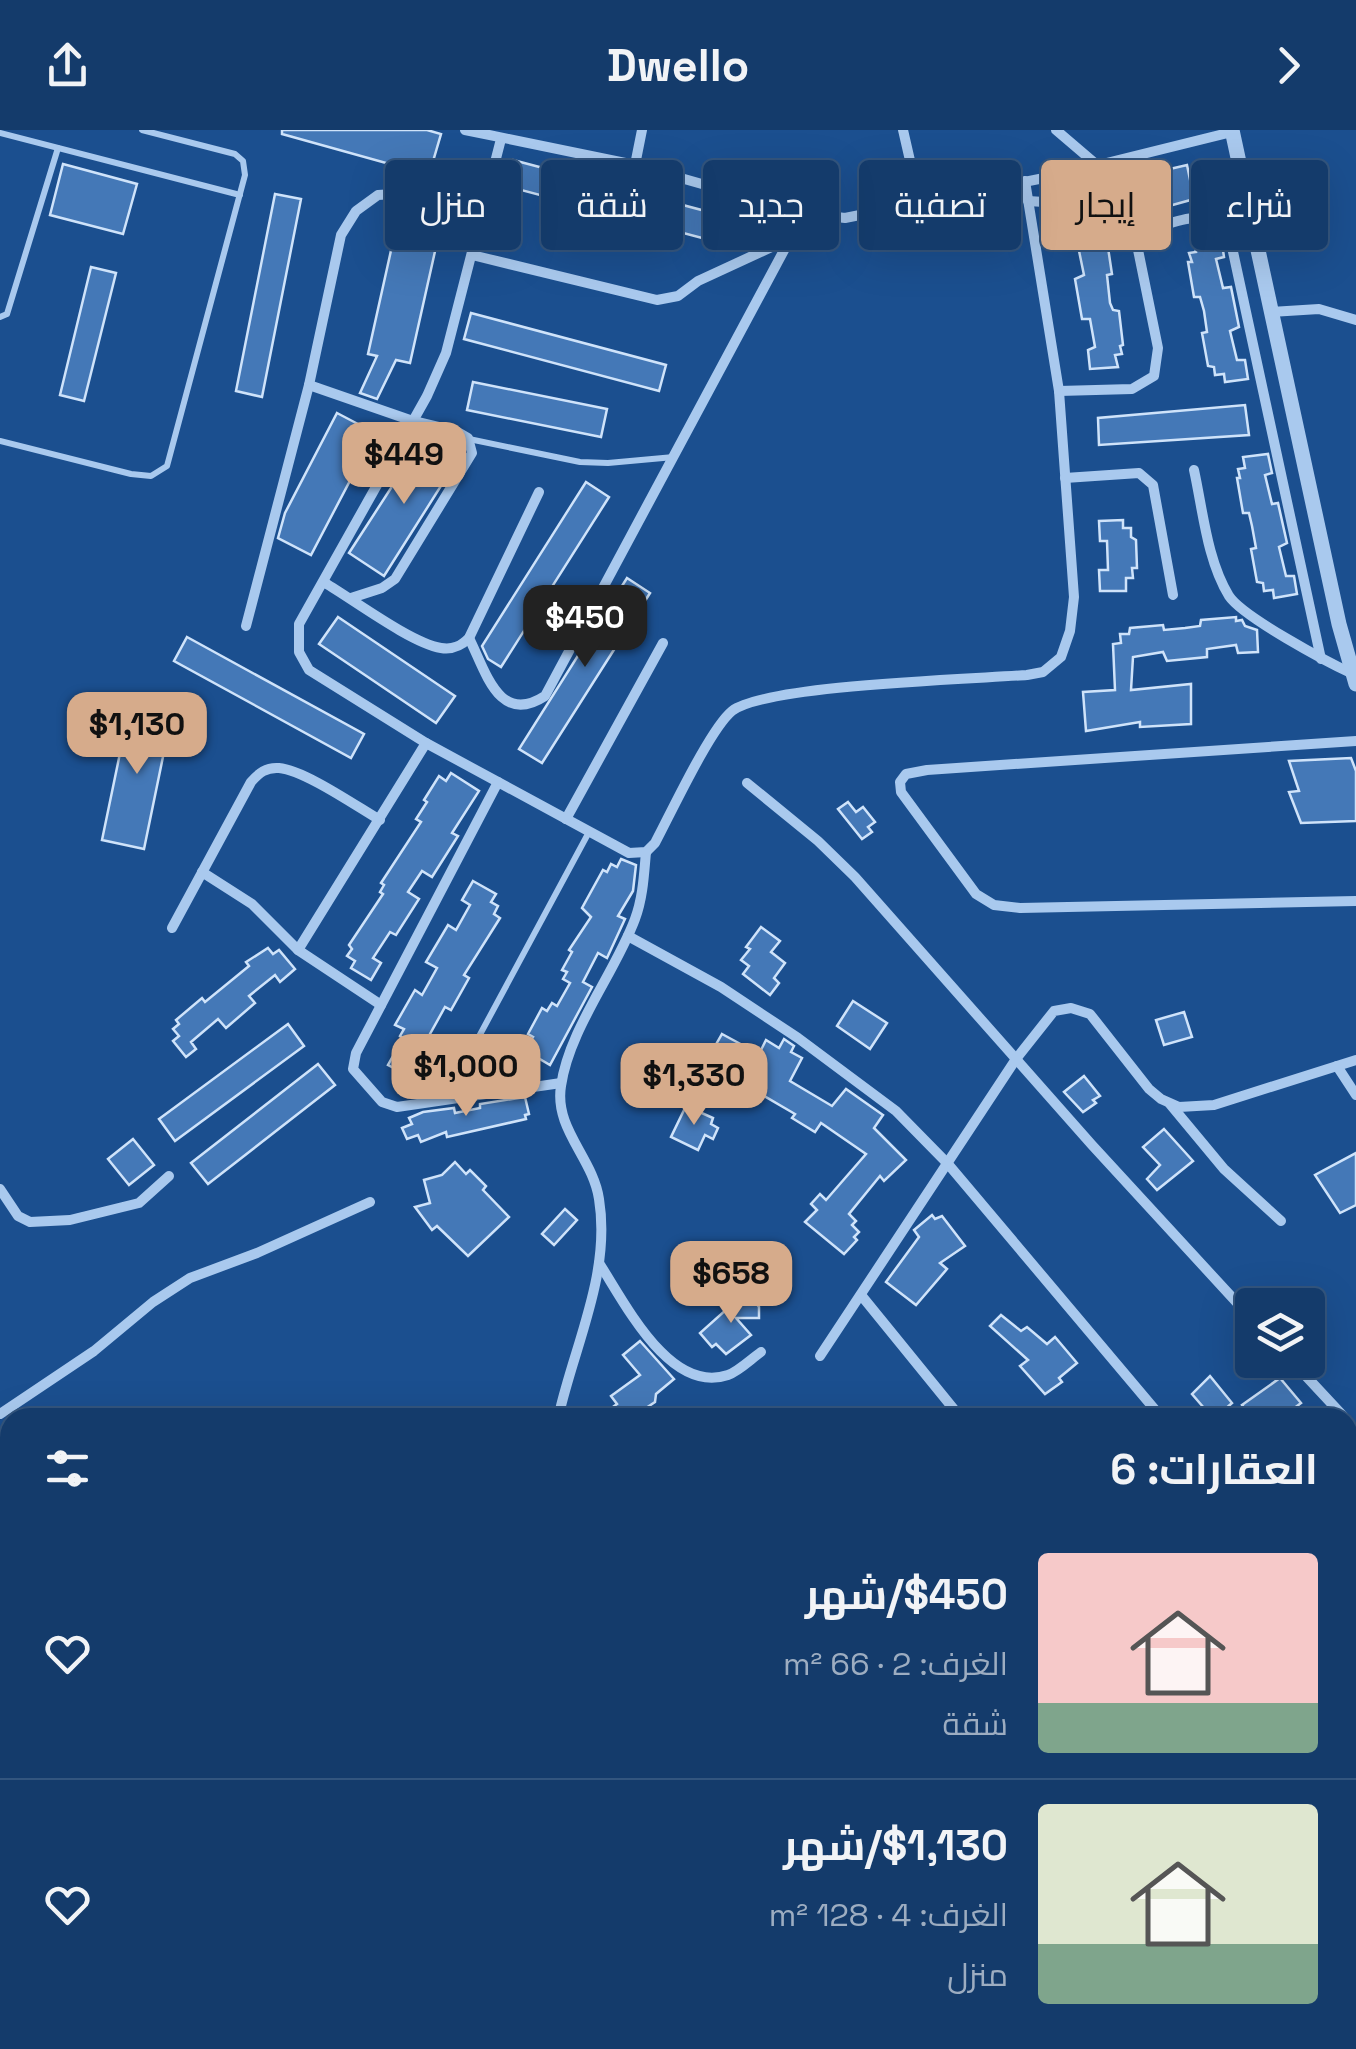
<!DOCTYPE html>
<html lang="ar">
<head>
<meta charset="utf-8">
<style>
	body { margin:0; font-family:"Space Grotesk",Cairo,sans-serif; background:#214673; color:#f1f3f6; direction:rtl; height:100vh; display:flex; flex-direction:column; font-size:38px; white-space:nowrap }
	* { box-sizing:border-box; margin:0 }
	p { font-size:32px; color:#9dadc1 }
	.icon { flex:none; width:55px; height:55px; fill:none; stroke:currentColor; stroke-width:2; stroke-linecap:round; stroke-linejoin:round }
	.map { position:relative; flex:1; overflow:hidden; direction:ltr }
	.panel { position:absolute; left:0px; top:1278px; width:1358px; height:642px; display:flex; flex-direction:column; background:#143b6b; border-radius:30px 30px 0 0; box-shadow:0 10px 40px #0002,0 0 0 2px #33557e; direction:rtl }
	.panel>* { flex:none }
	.banner { position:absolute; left:30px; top:30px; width:1298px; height:90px; direction:rtl; display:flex; gap:20px }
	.buttons { position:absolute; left:1235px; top:1158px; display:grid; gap:20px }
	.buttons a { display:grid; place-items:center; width:90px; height:90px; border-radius:10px; background:#143b6b; box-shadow:0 10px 40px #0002,0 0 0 2px #33557e; font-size:50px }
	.price { position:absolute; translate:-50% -85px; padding:0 22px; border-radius:20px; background:#d6ab8b; color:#111; font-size:32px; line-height:65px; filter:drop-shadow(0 2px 5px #0008) }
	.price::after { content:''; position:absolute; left:50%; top:60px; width:30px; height:22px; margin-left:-15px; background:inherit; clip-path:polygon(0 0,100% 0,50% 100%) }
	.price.selected { background:#222; color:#fff }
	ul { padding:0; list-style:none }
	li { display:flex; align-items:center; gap:30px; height:250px; padding:0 40px }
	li+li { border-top:2px solid #33557e }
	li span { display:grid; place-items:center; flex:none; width:280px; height:200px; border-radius:10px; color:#555 }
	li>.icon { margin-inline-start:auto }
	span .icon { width:120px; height:120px; fill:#fffc; stroke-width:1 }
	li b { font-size:42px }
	h2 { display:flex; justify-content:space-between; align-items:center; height:120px; padding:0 40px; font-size:42px }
	.chip { padding:0 35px; border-radius:10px; background:#143b6b; box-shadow:0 10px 40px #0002,0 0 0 2px #33557e; font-size:35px; line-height:90px }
	.chip.selected { background:#d6ab8b; color:#111 }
	header { display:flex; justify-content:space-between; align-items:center; height:130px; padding:0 40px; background:#143b6b; font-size:45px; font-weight:700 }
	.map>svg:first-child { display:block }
	.building { fill:#4478b7; stroke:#cfe3fa; stroke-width:2.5 }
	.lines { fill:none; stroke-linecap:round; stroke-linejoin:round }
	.service { stroke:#a9c9ee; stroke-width:6 }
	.minor { stroke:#a9c9ee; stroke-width:10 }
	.tertiary { stroke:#a9c9ee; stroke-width:15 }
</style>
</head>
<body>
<header><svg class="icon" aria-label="forward" viewBox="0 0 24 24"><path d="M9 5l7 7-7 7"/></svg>Dwello<svg class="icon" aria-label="share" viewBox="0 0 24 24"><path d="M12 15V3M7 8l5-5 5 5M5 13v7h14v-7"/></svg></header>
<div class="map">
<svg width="1356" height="1919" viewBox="0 0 1356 1919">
	<rect width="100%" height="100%" fill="#1b4f8f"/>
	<g class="building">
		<path d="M282,0H427L441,4L429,45L282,4Z"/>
		<path d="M513,30L709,82L702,108L506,56Z"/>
		<path d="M63,34L137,54L123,104L50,85Z"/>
		<path d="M1187,35L1194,69L1126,88L1118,51Z"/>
		<path d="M275,64L301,69L262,267L236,261Z"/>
		<path d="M398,89L440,99L410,233L396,230L377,269L360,263L377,226L368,224Z"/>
		<path d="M1090,95L1091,103L1100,102V110L1107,111L1112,144L1107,145L1110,173L1113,180L1119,181L1123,215L1120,216L1122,224L1115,225L1118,237L1090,239L1088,220L1095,217L1090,189H1082L1075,149L1084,145L1078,116H1070L1067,97Z"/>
		<path d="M1221,107L1224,127L1216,129L1223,158L1231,157L1239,197L1230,201L1237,230H1245L1248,249L1225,252L1224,244L1215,245L1214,237L1208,236L1202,203L1207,202L1204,181L1200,167H1194L1188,132H1192L1189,123L1196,122L1194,111Z"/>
		<path d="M91,137L116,143L84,271L60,265Z"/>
		<path d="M471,183L666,235L659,261L464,209Z"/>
		<path d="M473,252L607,279L601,307L467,280Z"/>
		<path d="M1245,275L1249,305L1099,315L1098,288Z"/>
		<path d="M337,283L375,303L311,425L278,408L285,383Z"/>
		<path d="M424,307L458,329L384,446L349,423Z"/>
		<path d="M1268,324L1272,343L1265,345L1272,374L1278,373L1287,413L1279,417L1286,446H1294L1297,464L1274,468L1273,460L1264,461L1263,453L1257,452L1251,419L1256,418L1252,396L1249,383H1243L1237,348H1240L1238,339L1245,338L1243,327Z"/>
		<path d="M586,352L609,367L501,537L488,529L482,516Z"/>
		<path d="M1123,390V398H1131V407L1136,410L1137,438H1132L1133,448H1126V461H1100L1099,440H1108L1107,411H1100L1099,391Z"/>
		<path d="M627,448L650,463L542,633L519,619Z"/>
		<path d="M338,487L455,566L436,593L319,514Z"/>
		<path d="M1236,487V491L1242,490L1245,496L1257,500L1258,522L1238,523L1236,515L1207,519V527L1167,531L1163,522L1133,527L1131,560L1191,554V594L1140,597V592L1086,601L1083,562L1115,560L1113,514L1121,513L1120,504H1129L1130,498L1163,495L1164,500L1185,498L1200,496L1201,490Z"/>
		<path d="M187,507L364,604L351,628L174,531Z"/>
		<path d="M130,575L172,583L144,719L102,710Z"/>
		<path d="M1351,628L1356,641V691L1301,693L1289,662L1299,661L1289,631Z"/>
		<path d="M451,643L479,661L452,703L458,706L432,747L422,741L408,762L419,769L396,805L390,802L373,828L381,833L371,850L351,838L355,831L347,826L352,819L349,815L383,764L380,762L384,755L381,753L421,692L416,689L427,672L424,670L439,646L446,651Z"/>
		<path d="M848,672L856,682L863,677L875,692L868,697L872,702L862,709L838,679Z"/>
		<path d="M621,729L636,735L633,761L618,786L625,789L607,828L598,823L583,852L592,857L550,935L533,925L537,918L529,913L533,907L528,904L542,878L547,881L552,873L557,876L570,853L563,849L567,842L562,840L572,822L569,820L591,787L582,778L603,740L607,742L611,734L617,737Z"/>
		<path d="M473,751L496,764L491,772L498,776L494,784L500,788L464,845L469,848L451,880L445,877L411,938L406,935L401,942L388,935L403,908L400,906L404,899L395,895L415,860L422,865L437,838L426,832L448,795L456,800L470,775L462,770Z"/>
		<path d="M761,797L780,811L771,822L785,833L774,848L779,853L770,865L743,844L749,836L741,830L750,819L746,817Z"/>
		<path d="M268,818L273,824L279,820L295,839L280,852L275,845L249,866L255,873L226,898L218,889L191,912L196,919L186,927L173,911L179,906L173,899L179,894L176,890L202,868L205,872L249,836L246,832Z"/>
		<path d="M853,871L887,893L870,919L837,896Z"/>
		<path d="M1184,882L1192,907L1164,915L1156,890Z"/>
		<path d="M288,894L304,916L175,1011L159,989Z"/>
		<path d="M722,904L759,924L766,910L779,918L784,909L794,916L791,922L802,928L790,951L832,976L846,959L883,985L874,998L906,1030L884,1051L880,1046L849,1084L856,1091L852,1095L859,1102L854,1107L857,1110L844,1124L805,1092L817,1080L811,1074L820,1064L826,1070L866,1024L821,993L815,1002L792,988L795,984L706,932Z"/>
		<path d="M318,934L335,955L208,1054L191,1033Z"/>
		<path d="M1084,946L1100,966L1093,970L1096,973L1083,982L1064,962Z"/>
		<path d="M525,967L529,984L525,985L526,989L447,1007L446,1002L421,1012L418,1005L407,1009L402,998L412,994L409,988L423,982L454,978L455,983L480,978V974Z"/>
		<path d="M686,976L713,988L711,994L718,998L713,1009L705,1005L698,1020L671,1007Z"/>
		<path d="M1164,999L1193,1031L1157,1060L1147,1049L1160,1035L1143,1017Z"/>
		<path d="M133,1009L154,1035L129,1055L108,1029Z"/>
		<path d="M1356,1023V1075L1340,1083L1315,1045Z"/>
		<path d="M455,1032L466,1044L470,1040L486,1056L483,1060L509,1087L468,1126L437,1096L432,1100L415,1077L430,1073L424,1050L442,1045Z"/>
		<path d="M565,1079L577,1090L554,1115L542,1104Z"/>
		<path d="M932,1085L935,1089L942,1086L965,1116L940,1133L947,1139L916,1175L886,1152L919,1107L914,1100Z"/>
		<path d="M750,1165L759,1177V1188H736L751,1205L726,1224L716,1214L712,1217L700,1203L728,1178L730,1182Z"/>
		<path d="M1001,1185L1021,1201L1027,1197L1047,1214L1055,1207L1077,1233L1059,1248L1062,1252L1045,1264L1020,1236L1028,1230L990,1196Z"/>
		<path d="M640,1211L674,1249L656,1264L655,1272L631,1288H616L610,1279L617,1274L611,1266L640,1245L623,1225Z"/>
		<path d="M1210,1246L1232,1273L1215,1288H1190L1204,1278L1192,1264Z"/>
		<path d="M1280,1248L1301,1273L1281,1288H1253L1242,1275Z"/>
	</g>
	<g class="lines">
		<g class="service">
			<path d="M0,3L240,65"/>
			<path d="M0,187L7,184L58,18"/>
			<path d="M469,309L580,332L608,333L674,327"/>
			<path d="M0,311L131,344L151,346L167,336L245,45L243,31L235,24L142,0"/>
			<path d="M469,925L589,702"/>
		</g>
		<g class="minor">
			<path d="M465,0L635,35L804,83L845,88L1054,46L1232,2"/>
			<path d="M903,0L920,74"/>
			<path d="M1056,0L1097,35"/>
			<path d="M501,9L446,223L427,266L299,494V522L309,540L426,613L629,723L646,722L655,713C671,683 710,599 732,581C765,555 974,549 1027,545L1043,542L1061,527L1070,501L1074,467L1059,261L1025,51"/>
			<path d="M635,35L642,0"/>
			<path d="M1028,71L1076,74L1135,105C1164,96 1198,78 1227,94L1321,529"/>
			<path d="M472,125L657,170L678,166L698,151L789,109"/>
			<path d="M1271,182L1319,179L1356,190"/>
			<path d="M309,255L410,290L456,301L468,308L472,323L395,449L382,458L351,468"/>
			<path d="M1059,261L1132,259L1154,246L1158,218L1135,105"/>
			<path d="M1194,340C1203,381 1207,430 1229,466C1243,487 1327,532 1353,544"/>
			<path d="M1065,348L1139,343L1153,355L1173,465"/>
			<path d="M325,453C354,470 411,513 441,518C453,520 461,516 469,508L539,362"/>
			<path d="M246,496L309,255L341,105L356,81L378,65L408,63L481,88"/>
			<path d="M469,508C486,542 499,596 545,566L804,83"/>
			<path d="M1356,611L927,640L906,644L900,652L901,662L976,764L994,775L1020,778L1356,771"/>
			<path d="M498,652L356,923L353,939L382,972L397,977L561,953"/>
			<path d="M747,653L818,711L855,747L1092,1015L1252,1189"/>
			<path d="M566,689L663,513"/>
			<path d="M202,742L252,774L298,820L381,875"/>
			<path d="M172,798L251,652C259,643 266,637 279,638C304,640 356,676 380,690"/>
			<path d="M628,806L721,857L798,908L896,981L948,1034L1162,1288"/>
			<path d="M298,820L426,613"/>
			<path d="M1337,936L1356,965"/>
			<path d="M1170,974L1224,1039L1281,1091"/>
			<path d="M0,1059L18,1086L30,1092L70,1090L139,1073L169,1046"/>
			<path d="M599,1133C625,1173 670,1265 728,1245C739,1241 751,1229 761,1222"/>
			<path d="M861,1165L961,1288"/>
			<path d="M820,1226L1016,929L1054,881L1071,878L1090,884L1149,959L1161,969L1179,977L1214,975L1356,930"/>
			<path d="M1291,1230L1345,1288"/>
			<path d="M0,1284L94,1221L153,1172L190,1148L257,1123L370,1072"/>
			<path d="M559,1284C575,1214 611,1143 599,1069C593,1028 554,999 561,956C569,899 615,843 635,789C643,768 644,744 646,722"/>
			<path d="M1348,1326L1356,1319"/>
			<path d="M0,1402L10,1399"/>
			<path d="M1348,1422L1356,1414"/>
			<path d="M1348,1492L1356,1501"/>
			<path d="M1348,1589L1356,1581"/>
			<path d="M0,1595L10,1599"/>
			<path d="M1348,1674L1356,1667"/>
			<path d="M1348,1747L1356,1757"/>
			<path d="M85,1910L86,1919"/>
			<path d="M1007,1910L1014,1919"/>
		</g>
		<path class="tertiary" d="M1232,0L1339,494L1356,554"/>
	</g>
</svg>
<div class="buttons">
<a><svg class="icon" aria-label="layers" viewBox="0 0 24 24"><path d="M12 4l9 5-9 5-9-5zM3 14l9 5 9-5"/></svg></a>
</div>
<b class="price" style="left:404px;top:377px">$449</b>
<b class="price selected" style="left:585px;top:540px">$450</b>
<b class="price" style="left:137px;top:647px">$1,130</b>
<b class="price" style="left:466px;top:989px">$1,000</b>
<b class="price" style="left:694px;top:998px">$1,330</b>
<b class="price" style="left:731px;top:1196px">$658</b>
<div class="banner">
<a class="chip">شراء</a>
<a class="chip selected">إيجار</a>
<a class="chip">تصفية</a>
<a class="chip">جديد</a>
<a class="chip">شقة</a>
<a class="chip">منزل</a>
</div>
<section class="panel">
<h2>العقارات: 6<svg class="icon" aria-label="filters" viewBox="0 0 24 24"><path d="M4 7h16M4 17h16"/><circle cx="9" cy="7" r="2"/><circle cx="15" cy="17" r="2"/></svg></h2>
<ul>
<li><span style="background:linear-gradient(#f6c9c9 75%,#7fa58c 0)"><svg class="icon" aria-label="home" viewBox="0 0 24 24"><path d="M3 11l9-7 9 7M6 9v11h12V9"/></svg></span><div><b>$450/شهر</b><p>الغرف: 2 · 66 m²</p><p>شقة</p></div><svg class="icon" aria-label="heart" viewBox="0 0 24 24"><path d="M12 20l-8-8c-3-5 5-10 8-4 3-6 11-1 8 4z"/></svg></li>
<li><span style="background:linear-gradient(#dfe7d0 70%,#7fa58c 0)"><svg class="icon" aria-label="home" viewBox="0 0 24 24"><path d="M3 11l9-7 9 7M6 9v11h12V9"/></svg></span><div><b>$1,130/شهر</b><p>الغرف: 4 · 128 m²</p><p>منزل</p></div><svg class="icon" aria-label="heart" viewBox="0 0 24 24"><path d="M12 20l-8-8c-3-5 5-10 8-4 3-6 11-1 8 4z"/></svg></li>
</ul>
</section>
</div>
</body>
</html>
